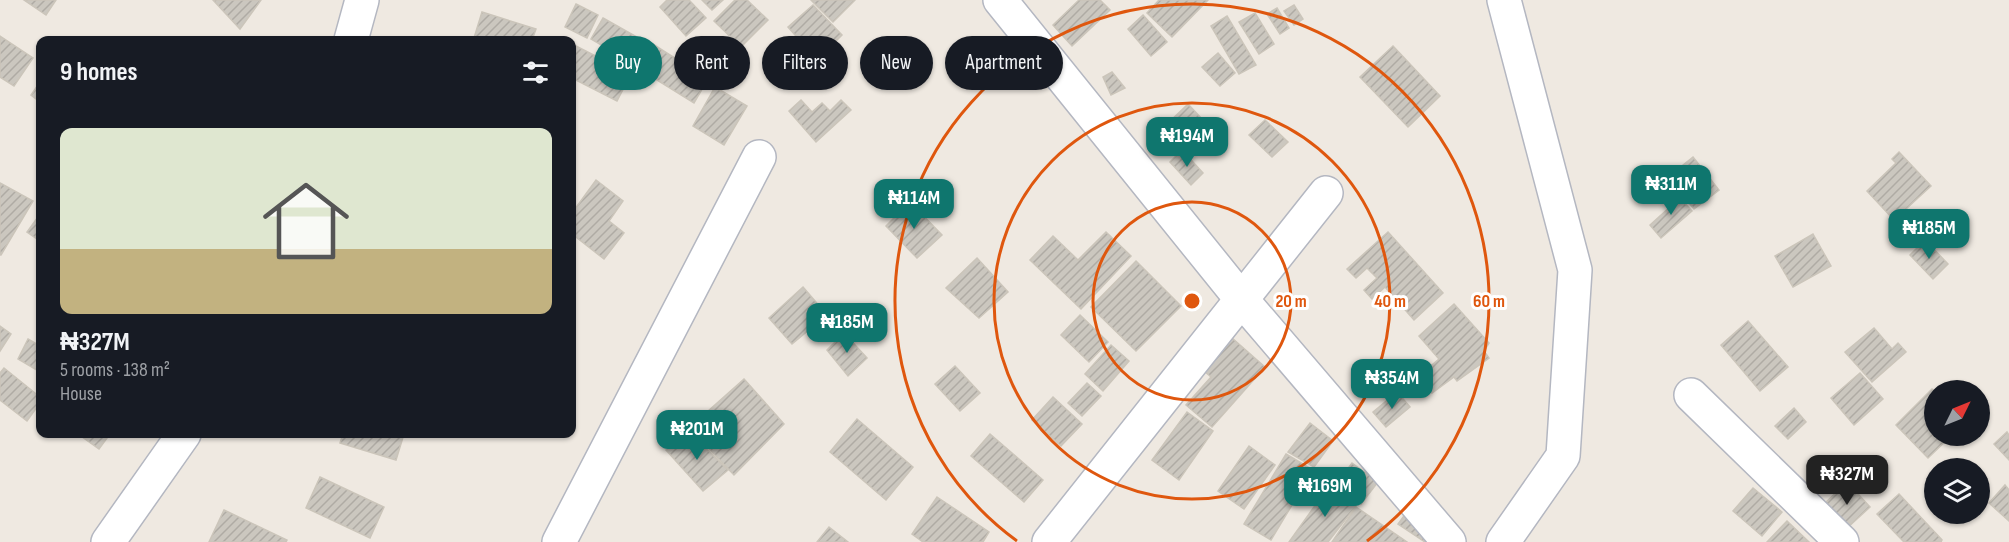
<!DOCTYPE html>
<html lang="en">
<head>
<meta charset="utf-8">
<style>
	body { margin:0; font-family:"Sofia Sans Condensed",sans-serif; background:#20242c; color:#f1f3f6; height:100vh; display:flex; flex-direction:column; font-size:22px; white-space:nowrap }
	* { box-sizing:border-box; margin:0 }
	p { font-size:20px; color:#9ea1a6 }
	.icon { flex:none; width:33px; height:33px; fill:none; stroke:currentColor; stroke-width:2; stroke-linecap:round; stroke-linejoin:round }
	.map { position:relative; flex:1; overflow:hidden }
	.side { position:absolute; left:36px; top:36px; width:540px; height:402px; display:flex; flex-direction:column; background:#171b24; border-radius:12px; box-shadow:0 2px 4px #0004 }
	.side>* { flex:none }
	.top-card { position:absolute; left:594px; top:36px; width:570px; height:54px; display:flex; gap:12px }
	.needle { width:39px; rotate:47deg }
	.controls { position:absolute; left:1924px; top:380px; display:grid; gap:12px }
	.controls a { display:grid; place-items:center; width:66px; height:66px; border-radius:50%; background:#171b24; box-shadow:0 2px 4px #0004; font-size:30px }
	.price { position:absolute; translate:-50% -51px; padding:0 14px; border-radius:12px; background:#0f766e; color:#fff; font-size:20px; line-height:39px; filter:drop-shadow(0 2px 3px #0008) }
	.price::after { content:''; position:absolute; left:50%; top:36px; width:18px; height:14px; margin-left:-9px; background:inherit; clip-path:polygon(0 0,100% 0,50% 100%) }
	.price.current { background:#222; color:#fff }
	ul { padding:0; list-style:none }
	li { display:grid; align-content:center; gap:12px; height:318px; padding:0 24px }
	li span { display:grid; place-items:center; height:186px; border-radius:12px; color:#555 }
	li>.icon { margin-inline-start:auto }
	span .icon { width:108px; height:108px; fill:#fffc; stroke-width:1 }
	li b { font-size:26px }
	h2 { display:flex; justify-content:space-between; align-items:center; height:72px; padding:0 24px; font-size:26px }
	.chip { padding:0 21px; border-radius:27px; background:#171b24; box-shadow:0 2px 4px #0004; font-size:21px; line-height:54px }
	.chip.current { background:#0f766e; color:#fff }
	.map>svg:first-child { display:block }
	.building { fill:url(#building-hatch); stroke:#cbc5ba; stroke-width:1.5 }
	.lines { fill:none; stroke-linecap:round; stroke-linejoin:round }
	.minor-casing { stroke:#b4b7c1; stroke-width:36 }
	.minor { stroke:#fff; stroke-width:33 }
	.ring { fill:none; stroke:#df570e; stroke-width:3 }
	.centre { fill:#df570e; stroke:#fff; stroke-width:3 }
	.ring-label { font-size:18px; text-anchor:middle; font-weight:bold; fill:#df570e; stroke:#fff; stroke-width:6; stroke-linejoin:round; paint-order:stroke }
</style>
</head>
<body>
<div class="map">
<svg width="2009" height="542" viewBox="0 0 2009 542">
	<defs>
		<pattern id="building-hatch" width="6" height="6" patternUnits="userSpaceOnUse" patternTransform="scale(1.5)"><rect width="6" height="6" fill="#cbc7bf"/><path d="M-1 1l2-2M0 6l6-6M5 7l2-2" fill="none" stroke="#afaba4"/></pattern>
	</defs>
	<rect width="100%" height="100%" fill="#efe9e1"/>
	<g class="building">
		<path d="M24,0H56L46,15Z"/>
		<path d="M213,0H261L240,29Z"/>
		<path d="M667,0H689L706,18L686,36L660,7Z"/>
		<path d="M702,0H723L712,10Z"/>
		<path d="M735,0H747L768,20L741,47L714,21Z"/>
		<path d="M811,0H855L833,22Z"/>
		<path d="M1079,0H1100L1110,10L1072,46L1053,25Z"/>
		<path d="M1159,0H1208L1172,37L1147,13Z"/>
		<path d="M576,4L598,15L587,38L565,27Z"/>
		<path d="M813,5L842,35L817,60L788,27Z"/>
		<path d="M1294,5L1303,19L1294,25L1284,11Z"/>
		<path d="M1277,8L1289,28L1280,34L1267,14Z"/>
		<path d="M482,12L536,29L532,40H483L474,38Z"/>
		<path d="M1255,13L1274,44L1259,54L1239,22Z"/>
		<path d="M1143,15L1167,42L1151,56L1128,29Z"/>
		<path d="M1227,16L1256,65L1239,74L1211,26Z"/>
		<path d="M603,18L644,41L632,63L591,39Z"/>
		<path d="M0,36L33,58L14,86L0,77Z"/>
		<path d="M651,43L708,79L694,103L636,67Z"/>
		<path d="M572,44L631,74L617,101L572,78Z"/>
		<path d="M1393,46L1440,96L1408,127L1360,77Z"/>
		<path d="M1218,53L1235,73L1220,86L1202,67Z"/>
		<path d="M1112,72L1125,88L1111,95L1103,77Z"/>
		<path d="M40,82V102L31,95Z"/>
		<path d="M715,87L747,106L724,145L693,126Z"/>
		<path d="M801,100L812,112L822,103L830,111L841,100L851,110L816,142L789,111Z"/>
		<path d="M1188,104L1202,119L1180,140L1166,125Z"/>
		<path d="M1265,120L1288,142L1272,157L1249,135Z"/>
		<path d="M1182,150L1203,173L1191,185L1170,162Z"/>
		<path d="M1899,152L1931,186L1894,220L1867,191L1896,163L1892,159Z"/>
		<path d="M1693,157L1719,190L1694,209L1668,177Z"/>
		<path d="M596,180L623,201L609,221L624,233L604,259L572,234V213Z"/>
		<path d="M0,183L33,201L1,255H0Z"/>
		<path d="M1674,192L1692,211L1661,238L1650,225L1671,206L1666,199Z"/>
		<path d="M910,202L942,235L917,258L886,226Z"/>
		<path d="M40,214V241L27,232Z"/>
		<path d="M1106,232L1131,256L1081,309L1030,260L1053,236L1078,260Z"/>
		<path d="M1388,232L1443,293L1414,320L1385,287L1372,299L1364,290L1377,278L1367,268L1356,278L1347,269Z"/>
		<path d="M1813,234L1831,266L1793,287L1775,256Z"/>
		<path d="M1925,240L1948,264L1933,279L1910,255Z"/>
		<path d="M977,258L1008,292L979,318L946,288Z"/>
		<path d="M1136,261L1181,306L1136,351L1091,307Z"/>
		<path d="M803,287L827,315L792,344L769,318Z"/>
		<path d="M1454,304L1489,343L1484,351L1489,358L1457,381L1454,377L1432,393L1414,380L1439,359L1419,336Z"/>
		<path d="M1080,315L1108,342L1089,362L1061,335Z"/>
		<path d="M1748,321L1788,367L1760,391L1721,345Z"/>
		<path d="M1215,323L1265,367L1212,427L1186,405L1211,377L1187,356Z"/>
		<path d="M0,326L11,334L0,351Z"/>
		<path d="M1874,328L1892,349L1898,343L1906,352L1872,382L1845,352Z"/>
		<path d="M844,333L867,358L848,376L827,350Z"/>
		<path d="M28,339L40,346V372L18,359Z"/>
		<path d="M1111,345L1129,361L1103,391L1085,374Z"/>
		<path d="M955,366L980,393L960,411L935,384Z"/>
		<path d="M4,368L40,397V403L27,421L0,400V373Z"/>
		<path d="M1860,373L1883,399L1854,425L1831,398Z"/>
		<path d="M744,379L784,424L734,475L689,428Z"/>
		<path d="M1087,383L1101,396L1082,416L1068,403Z"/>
		<path d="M1932,389L1935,392V435H1952L1928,458L1896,425Z"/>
		<path d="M1397,392L1410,407L1386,427L1373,412Z"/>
		<path d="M1053,397L1082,424L1061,446L1032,420Z"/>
		<path d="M1794,408L1806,422L1788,439L1775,426Z"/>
		<path d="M1187,412L1213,431L1179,480L1152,460Z"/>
		<path d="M857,419L913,467L886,500L830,452Z"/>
		<path d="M1310,423L1333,441L1314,467L1288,452Z"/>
		<path d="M688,431L728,470L703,491L666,450Z"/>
		<path d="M2007,432L2009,435V460L1994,444Z"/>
		<path d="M78,434H110L99,449Z"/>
		<path d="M343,434H404L396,460L340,443Z"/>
		<path d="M990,434L1043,480L1024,502L971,456Z"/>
		<path d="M1249,446L1275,465L1244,509L1218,491Z"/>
		<path d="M1286,454L1313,470L1271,540L1244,524Z"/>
		<path d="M1352,463L1378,482L1361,504L1335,486Z"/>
		<path d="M320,477L384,507L370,538L306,508Z"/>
		<path d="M1847,482L1870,507L1846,529L1824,504Z"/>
		<path d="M2005,485L2009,490V521L1989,503Z"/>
		<path d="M1329,486L1356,506L1328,542H1289Z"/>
		<path d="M1753,488L1782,512L1762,536L1733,511Z"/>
		<path d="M1899,494L1942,540L1941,542H1904L1877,514Z"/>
		<path d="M937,497L989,532L983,542H923L912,534Z"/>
		<path d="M1356,507L1407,542H1332Z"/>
		<path d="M1409,509L1435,529L1425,542L1398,524Z"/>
		<path d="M224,510L287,540L286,542H209Z"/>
		<path d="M1787,521L1809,542H1767Z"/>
		<path d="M829,527L848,542H817Z"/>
	</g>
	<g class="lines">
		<g class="minor-casing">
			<g id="minor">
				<path d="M1000,0L1242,300L1449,542"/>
				<path d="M351,40L362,0"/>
				<path d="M1691,395L1842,542"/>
				<path d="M108,542L184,434"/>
				<path d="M559,542L759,157"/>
				<path d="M1049,542L1326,193"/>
				<path d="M1503,542L1563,456L1575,270L1504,0"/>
			</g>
		</g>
		<use href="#minor" class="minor"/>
	</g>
	<g class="ring">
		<circle cx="1192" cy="301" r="99"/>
		<circle cx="1192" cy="301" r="198"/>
		<path d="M1017 541A297 297 0 1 1 1367 541"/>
	</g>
	<circle cx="1192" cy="301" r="9" class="centre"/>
	<g class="ring-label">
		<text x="1291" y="307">20 m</text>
		<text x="1390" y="307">40 m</text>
		<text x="1489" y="307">60 m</text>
	</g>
</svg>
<div class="controls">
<a><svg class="needle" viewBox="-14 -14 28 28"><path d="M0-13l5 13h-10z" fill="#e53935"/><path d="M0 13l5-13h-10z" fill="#9ea1a6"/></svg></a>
<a><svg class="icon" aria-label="layers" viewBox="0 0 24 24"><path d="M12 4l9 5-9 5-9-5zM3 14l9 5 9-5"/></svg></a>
</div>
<b class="price" style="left:1187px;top:168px">₦194M</b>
<b class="price" style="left:1671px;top:216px">₦311M</b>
<b class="price" style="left:914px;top:230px">₦114M</b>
<b class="price" style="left:1929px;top:260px">₦185M</b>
<b class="price" style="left:847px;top:354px">₦185M</b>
<b class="price" style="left:1392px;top:410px">₦354M</b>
<b class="price" style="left:697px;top:461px">₦201M</b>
<b class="price current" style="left:1847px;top:506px">₦327M</b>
<b class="price" style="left:1325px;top:518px">₦169M</b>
<div class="top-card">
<a class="chip current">Buy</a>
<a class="chip">Rent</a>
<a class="chip">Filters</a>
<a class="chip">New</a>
<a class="chip">Apartment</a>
</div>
<section class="side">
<h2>9 homes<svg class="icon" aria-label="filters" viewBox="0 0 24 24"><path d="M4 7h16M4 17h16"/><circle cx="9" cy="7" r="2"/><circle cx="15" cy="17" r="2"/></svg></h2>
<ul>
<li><span style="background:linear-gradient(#dfe7d0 65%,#c2b280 0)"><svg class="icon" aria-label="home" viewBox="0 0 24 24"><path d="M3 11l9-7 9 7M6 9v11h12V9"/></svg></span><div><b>₦327M</b><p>5 rooms · 138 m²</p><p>House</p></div></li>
</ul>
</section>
</div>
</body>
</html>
